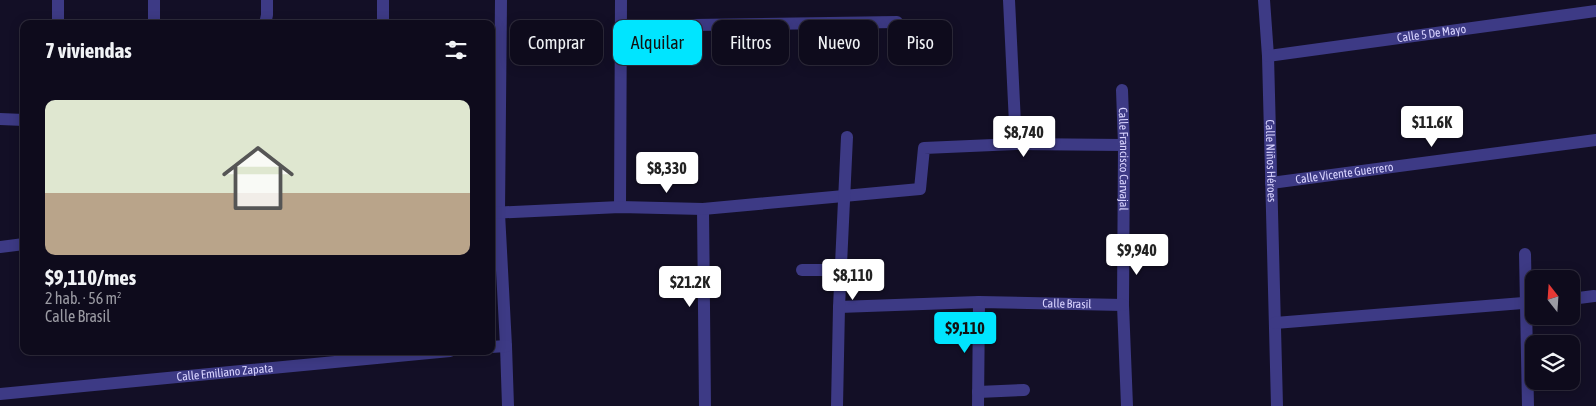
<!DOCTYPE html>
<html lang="es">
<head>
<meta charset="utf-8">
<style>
	body { margin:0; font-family:"Asap Condensed",sans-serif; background:#171425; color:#f1f3f6; height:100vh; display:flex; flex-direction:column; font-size:19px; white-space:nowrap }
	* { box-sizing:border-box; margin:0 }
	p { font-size:16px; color:#9b9ba3 }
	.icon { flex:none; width:28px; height:28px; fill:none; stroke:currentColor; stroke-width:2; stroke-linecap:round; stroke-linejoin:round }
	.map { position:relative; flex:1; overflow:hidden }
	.sheet { position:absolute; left:20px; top:20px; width:475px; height:335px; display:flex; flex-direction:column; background:#0e0b1c; border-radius:10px; box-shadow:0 2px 12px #0003,0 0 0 1px #2e2b3b }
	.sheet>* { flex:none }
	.banner { position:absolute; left:510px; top:20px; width:475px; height:45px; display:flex; gap:10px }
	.needle { width:32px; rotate:343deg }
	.tools { position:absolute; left:1525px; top:270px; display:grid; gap:10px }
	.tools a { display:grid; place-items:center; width:55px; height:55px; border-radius:10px; background:#0e0b1c; box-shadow:0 2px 12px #0003,0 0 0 1px #2e2b3b; font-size:25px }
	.price { position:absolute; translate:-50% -42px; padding:0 11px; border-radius:5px; background:#fff; color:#222; font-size:16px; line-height:32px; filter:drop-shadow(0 1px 2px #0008) }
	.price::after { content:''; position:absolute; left:50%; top:30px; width:15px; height:11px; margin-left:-8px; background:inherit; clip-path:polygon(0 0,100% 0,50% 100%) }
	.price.on { background:#00e5ff; color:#111 }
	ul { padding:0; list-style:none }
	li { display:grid; align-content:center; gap:10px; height:265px; padding:0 25px }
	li+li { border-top:1px solid #2e2b3b }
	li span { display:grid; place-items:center; height:155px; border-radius:10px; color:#555 }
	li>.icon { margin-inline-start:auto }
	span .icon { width:90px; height:90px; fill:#fffc; stroke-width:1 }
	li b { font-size:21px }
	h2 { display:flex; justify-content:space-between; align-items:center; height:60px; padding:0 25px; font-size:21px }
	.chip { padding:0 18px; border-radius:10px; background:#0e0b1c; box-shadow:0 2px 12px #0003,0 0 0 1px #2e2b3b; font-size:18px; line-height:45px }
	.chip.on { background:#00e5ff; color:#111 }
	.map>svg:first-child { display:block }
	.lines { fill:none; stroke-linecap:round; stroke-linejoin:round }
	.minor { stroke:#3d3a85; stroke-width:12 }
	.labels { text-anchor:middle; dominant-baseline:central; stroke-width:4.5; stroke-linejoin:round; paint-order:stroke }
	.street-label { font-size:12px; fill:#d9d4ff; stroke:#130f26 }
</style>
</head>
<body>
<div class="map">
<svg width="1596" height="406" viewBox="0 0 1596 406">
	<rect width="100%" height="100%" fill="#130f26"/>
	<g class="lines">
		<g class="minor">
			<path d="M58,0V24"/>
			<path d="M383,0V24"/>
			<path d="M501,0L499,213L506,346L508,406"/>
			<path d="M1009,0L1016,144"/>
			<path id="s1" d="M1264,0L1268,56L1277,406"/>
			<path d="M154,24V0"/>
			<path d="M265,24L267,15V0"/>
			<path d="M622,26L897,22"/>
			<path id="s2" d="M1268,56L1596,11"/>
			<path id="s3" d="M1122,90L1124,145L1123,305L1127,406"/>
			<path d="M0,119L24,120"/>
			<path id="s4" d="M1271,183L1596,140"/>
			<path d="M620,207L621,0"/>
			<path d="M703,209L705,406"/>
			<path d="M491,213L620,207L703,209L920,189L924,148L1016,144L1124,145"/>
			<path d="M0,247L24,244"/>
			<path d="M1525,254L1528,406"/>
			<path d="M802,270H840"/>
			<path d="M1571,299L1594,296"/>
			<path id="s5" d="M839,307L979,302L1123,305"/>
			<path d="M1275,323L1534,302"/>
			<path d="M491,347L506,346"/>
			<path d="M978,392L1024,390"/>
			<path id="s6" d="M0,394L450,351"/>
			<path d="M837,406L839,307L847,137"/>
			<path d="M978,406L979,302"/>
		</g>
	</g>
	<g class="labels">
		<g class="street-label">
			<text stroke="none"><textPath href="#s2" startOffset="165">Calle 5 De Mayo</textPath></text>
			<text stroke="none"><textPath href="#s3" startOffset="69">Calle Francisco Carvajal</textPath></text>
			<text stroke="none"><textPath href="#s1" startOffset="161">Calle Niños Héroes</textPath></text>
			<text stroke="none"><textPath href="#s4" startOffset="74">Calle Vicente Guerrero</textPath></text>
			<text stroke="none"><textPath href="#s5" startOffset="228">Calle Brasil</textPath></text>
			<text stroke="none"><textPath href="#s6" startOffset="226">Calle Emiliano Zapata</textPath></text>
		</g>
	</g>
</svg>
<div class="tools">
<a><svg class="needle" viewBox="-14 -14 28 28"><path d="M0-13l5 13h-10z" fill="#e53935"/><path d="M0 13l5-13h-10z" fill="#9b9ba3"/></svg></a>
<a><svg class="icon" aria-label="layers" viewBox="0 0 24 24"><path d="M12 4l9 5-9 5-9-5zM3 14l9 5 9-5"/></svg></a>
</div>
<b class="price" style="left:1432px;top:148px">$11.6K</b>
<b class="price" style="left:1024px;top:158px">$8,740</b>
<b class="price" style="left:667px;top:194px">$8,330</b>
<b class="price" style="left:1137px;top:276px">$9,940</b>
<b class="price" style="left:853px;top:301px">$8,110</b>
<b class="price" style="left:690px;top:308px">$21.2K</b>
<b class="price on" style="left:965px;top:354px">$9,110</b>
<div class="banner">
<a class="chip">Comprar</a>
<a class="chip on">Alquilar</a>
<a class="chip">Filtros</a>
<a class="chip">Nuevo</a>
<a class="chip">Piso</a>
</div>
<section class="sheet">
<h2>7 viviendas<svg class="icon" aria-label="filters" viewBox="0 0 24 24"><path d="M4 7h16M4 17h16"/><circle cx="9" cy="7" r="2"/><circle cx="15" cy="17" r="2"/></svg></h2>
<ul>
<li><span style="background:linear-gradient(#dfe7d0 60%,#b9a48a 0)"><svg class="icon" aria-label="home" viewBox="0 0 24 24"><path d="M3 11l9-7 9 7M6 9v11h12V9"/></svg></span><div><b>$9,110/mes</b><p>2 hab. · 56 m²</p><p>Calle Brasil</p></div></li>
</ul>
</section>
</div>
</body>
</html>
